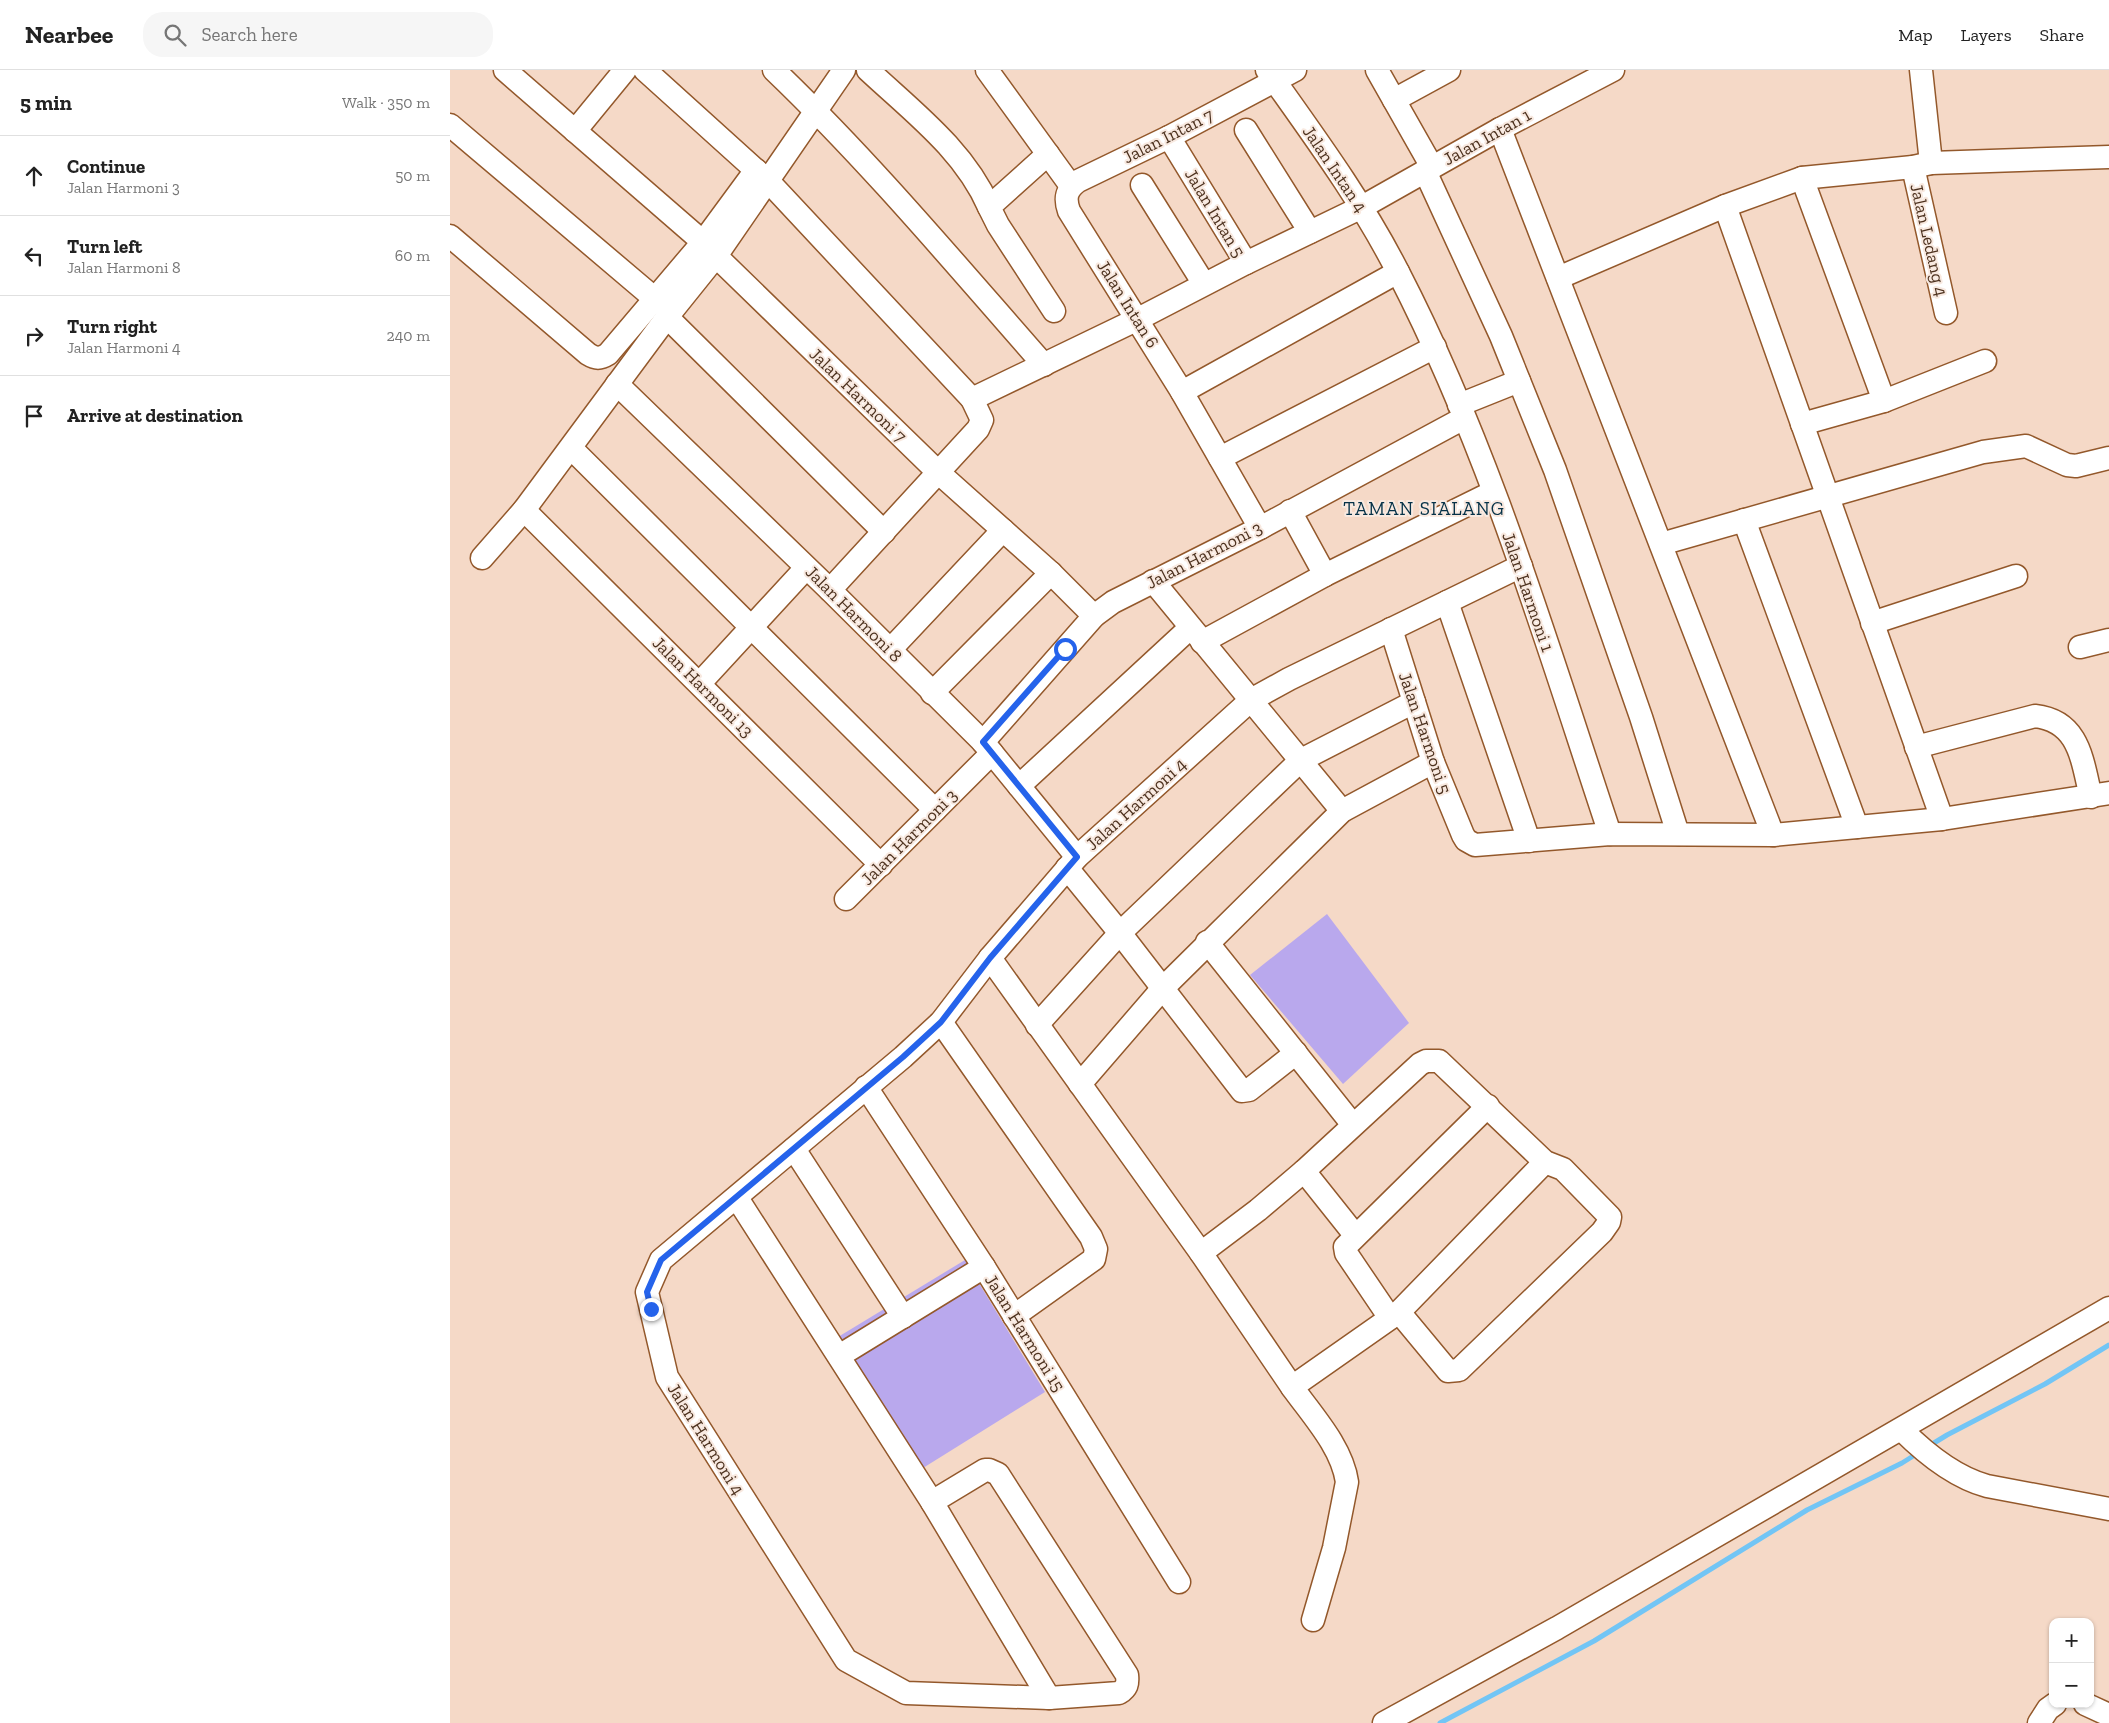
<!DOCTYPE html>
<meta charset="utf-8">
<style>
:root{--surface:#fff;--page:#f6f6f6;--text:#222;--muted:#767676;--line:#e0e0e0}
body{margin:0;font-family:"Zilla Slab",serif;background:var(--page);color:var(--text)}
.controls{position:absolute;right:15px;bottom:15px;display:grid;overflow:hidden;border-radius:10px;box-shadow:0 1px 4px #0004}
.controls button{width:45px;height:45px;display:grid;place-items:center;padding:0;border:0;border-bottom:1px solid var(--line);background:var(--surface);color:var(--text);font:25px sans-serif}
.stop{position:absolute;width:15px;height:15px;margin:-11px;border:4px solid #2563eb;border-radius:50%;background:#fff}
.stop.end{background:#2563eb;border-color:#fff;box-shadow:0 1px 5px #0008}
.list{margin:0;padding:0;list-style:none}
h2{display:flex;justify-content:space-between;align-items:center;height:65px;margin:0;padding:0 20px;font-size:21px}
h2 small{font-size:16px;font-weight:400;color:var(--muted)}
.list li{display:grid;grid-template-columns:32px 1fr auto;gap:15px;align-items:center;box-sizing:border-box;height:80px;padding:0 20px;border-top:1px solid var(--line)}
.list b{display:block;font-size:19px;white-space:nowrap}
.list p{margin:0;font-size:16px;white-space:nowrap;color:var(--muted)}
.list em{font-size:16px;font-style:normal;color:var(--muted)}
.icon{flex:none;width:28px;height:28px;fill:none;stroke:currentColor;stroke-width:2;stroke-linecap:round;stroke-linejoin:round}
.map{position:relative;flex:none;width:1659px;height:1653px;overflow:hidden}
header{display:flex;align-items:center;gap:30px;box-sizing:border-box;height:70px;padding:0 25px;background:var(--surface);border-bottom:1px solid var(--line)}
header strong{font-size:24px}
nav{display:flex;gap:28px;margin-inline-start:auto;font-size:18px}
.search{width:350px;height:45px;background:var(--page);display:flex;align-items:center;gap:12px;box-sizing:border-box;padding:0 18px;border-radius:20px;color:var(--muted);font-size:19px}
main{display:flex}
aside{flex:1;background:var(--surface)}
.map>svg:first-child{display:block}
</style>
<header>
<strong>Nearbee</strong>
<div class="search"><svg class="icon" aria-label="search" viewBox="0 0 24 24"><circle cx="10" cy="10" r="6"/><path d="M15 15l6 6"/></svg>Search here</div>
<nav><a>Map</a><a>Layers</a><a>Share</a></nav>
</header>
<main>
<aside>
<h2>5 min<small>Walk · 350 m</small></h2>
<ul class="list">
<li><svg class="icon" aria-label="ahead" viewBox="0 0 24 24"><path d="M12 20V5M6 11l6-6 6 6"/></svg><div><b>Continue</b><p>Jalan Harmoni 3</p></div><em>50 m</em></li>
<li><svg class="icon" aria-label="left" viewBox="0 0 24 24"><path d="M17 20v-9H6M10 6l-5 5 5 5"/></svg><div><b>Turn left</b><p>Jalan Harmoni 8</p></div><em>60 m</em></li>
<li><svg class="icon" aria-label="right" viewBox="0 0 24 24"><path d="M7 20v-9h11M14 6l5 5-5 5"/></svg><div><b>Turn right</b><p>Jalan Harmoni 4</p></div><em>240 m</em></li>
<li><svg class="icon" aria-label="arrive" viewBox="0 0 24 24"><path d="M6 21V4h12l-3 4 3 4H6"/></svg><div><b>Arrive at destination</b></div></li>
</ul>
</aside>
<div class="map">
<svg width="1659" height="1653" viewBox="0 0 1659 1653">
<rect width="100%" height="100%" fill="#f5d9c7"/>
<g fill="#b9a8ed">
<path d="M 877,844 L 959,953 L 893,1014 L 800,905 Z"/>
<path d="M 515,1190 L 595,1322 L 473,1398 L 388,1267 Z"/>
</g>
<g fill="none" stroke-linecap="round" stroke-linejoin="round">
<g stroke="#72c5f5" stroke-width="5">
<path d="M 1479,1376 L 1497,1365 L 1595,1314 L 1659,1275"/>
<path d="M 990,1653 L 1144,1571 L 1357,1440 L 1452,1393 L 1468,1383"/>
</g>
<g stroke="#93582b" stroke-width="25">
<g id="minor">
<path d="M 55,0 L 253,172"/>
<path d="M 195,0 L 319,112 L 522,329"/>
<path d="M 324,0 C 420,92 506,195 594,295"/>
<path d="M 418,0 C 463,42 514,80 539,137"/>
<path d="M 537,0 L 621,116"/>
<path d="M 817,0 C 863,65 912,131 948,202 C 1040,380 1097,575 1160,764"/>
<path d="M 927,0 L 982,97"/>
<path d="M 1471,0 L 1481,93"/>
<path d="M 944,30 L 999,0"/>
<path d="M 0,55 L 204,228"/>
<path d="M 1050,59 L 1323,765"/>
<path d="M 796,60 L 860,162"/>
<path d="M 125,61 L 175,0"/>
<path d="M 598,84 L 539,137 L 548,155 L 604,241"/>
<path d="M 1463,97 L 1496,243"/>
<path d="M 975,101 L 1051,266 L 1105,400 L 1191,647 L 1228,764"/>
<path d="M 1352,108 L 1434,331"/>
<path d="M 692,115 L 754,214"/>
<path d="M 1275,136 L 1492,749"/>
<path d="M 0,166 L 138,284 C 146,289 150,289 158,284 L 253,172 L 306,100"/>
<path d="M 266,186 L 489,403 L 601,503 L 644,546"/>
<path d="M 796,193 L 912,137 L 1050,59 L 1163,0"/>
<path d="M 1108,208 L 1275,136 L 1352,108 L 1463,97 L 1481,93 L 1659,87"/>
<path d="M 217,247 L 434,462"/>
<path d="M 167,314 L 380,520 L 533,672 L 627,787"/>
<path d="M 732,322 L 948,202"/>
<path d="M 1009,335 L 1069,311"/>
<path d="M 1352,354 L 1434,331 L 1535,291"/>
<path d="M 121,378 L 485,740"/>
<path d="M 770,388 L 985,277"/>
<path d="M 74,440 L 431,795"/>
<path d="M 840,441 L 875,505"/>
<path d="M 1294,450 L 1407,757"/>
<path d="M 810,458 L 732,322 L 619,141 C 614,127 617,119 628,111 L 719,67 L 845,0"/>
<path d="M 1211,474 L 1533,382 L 1576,376 L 1617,395 L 1626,396 L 1659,388"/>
<path d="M 32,488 L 74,440 L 217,247 L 266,186 L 394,0"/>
<path d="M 703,511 L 892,741"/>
<path d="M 380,520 L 528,359 L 532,350 L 522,329 L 688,249 L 796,193 L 719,67"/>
<path d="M 997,532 L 1079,771"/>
<path d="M 1422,553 L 1566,506"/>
<path d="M 941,559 L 983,692 L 1013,765 L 1016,770 L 1025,775 L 1160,764 L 1323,765 L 1492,749 L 1659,723"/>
<path d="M 752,572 L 875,505 L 1043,422"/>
<path d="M 1630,577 L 1659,570"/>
<path d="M 440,580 L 553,460"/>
<path d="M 250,613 L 356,498"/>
<path d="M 482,623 L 601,503"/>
<path d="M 533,672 L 644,546 L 663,532 L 810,458 L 1014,348"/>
<path d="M 1466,677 L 1585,646 C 1630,651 1632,691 1641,727"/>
<path d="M 569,716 L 740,558"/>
<path d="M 617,798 L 670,863 L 792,1021 L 799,1020 L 846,983"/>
<path d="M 396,829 L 542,683"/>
<path d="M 757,872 L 903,1055"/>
<path d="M 540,888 L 751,1183 L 842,1317 L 949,1242 L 1095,1092"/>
<path d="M 491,952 L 641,1167 L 646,1179 L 644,1189 L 564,1246"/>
<path d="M 587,955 L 670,863 L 851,690 L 964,632"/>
<path d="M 630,1014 L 713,918 L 892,741 L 983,692"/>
<path d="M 416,1017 L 534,1197 L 729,1512"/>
<path d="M 344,1079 L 453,1247"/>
<path d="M 854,1101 L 905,1165"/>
<path d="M 287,1128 L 482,1432 L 599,1628"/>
<path d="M 751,1183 L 808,1140 L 854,1101 L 970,994 L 976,991 L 989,991 L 1095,1092 L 1113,1099 L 1160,1147 L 1159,1152 L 1152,1162 L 1009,1300 L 998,1301 L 949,1242"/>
<path d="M 940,1248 L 896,1183 L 895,1177 L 1038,1036"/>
<path d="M 389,1286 L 534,1197"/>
<path d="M 842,1317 C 862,1345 892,1377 897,1412 L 884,1478 L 863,1550"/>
<path d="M 1452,1360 C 1476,1384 1504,1407 1537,1416 L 1659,1439"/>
<path d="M 482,1432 L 535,1400 L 539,1400 L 548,1404 L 677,1605 C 678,1614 677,1618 669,1623 L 599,1628 L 456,1623 L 396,1590 L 217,1307 L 197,1222 L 211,1190 L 453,987 L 491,952 L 540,888 L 627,787 L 801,630 L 839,609 L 1071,496"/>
<path d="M 1635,1634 L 1659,1645"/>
<path d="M 934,1653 L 1107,1558 L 1659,1238"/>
<path d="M 1589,1653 L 1598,1639 L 1605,1634"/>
</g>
</g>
<use href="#minor" stroke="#fff" stroke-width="22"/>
</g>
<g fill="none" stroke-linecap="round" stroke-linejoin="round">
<path stroke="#2563eb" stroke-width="6" d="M 201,1239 L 197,1222 L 211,1190 L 453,987 L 491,952 L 540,888 L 627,787 L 533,672 L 615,579"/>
</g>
<g text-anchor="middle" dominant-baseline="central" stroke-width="4" stroke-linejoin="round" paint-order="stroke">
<g font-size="18" fill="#4d321f" stroke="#f8e9e0">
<text transform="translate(718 66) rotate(-27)">Jalan Intan 7</text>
<text transform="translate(1037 67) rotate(-29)">Jalan Intan 1</text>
<text transform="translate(885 99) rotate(56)">Jalan Intan 4</text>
<text transform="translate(765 143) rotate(59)">Jalan Intan 5</text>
<text transform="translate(1479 170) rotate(77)">Jalan Ledang 4</text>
<text transform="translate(678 234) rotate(58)">Jalan Intan 6</text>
<text transform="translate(408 325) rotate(44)">Jalan Harmoni 7</text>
<text transform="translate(754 485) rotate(-27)">Jalan Harmoni 3</text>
<text transform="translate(1078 522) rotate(71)">Jalan Harmoni 1</text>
<text transform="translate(404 544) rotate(45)">Jalan Harmoni 8</text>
<text transform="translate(253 617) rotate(45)">Jalan Harmoni 13</text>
<text transform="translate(975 663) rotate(71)">Jalan Harmoni 5</text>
<text transform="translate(686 734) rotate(-42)">Jalan Harmoni 4</text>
<text transform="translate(459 767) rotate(-45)">Jalan Harmoni 3</text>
<text transform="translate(575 1263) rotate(58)">Jalan Harmoni 15</text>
<text transform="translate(256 1369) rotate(58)">Jalan Harmoni 4</text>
</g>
<g font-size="19" letter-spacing="1" fill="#063248" stroke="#f8e9e0">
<text x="974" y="438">TAMAN SIALANG</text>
</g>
</g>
</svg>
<div class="controls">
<button>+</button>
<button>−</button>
</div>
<div class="stop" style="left:615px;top:579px"></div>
<div class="stop end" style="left:201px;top:1239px"></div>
</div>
</main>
